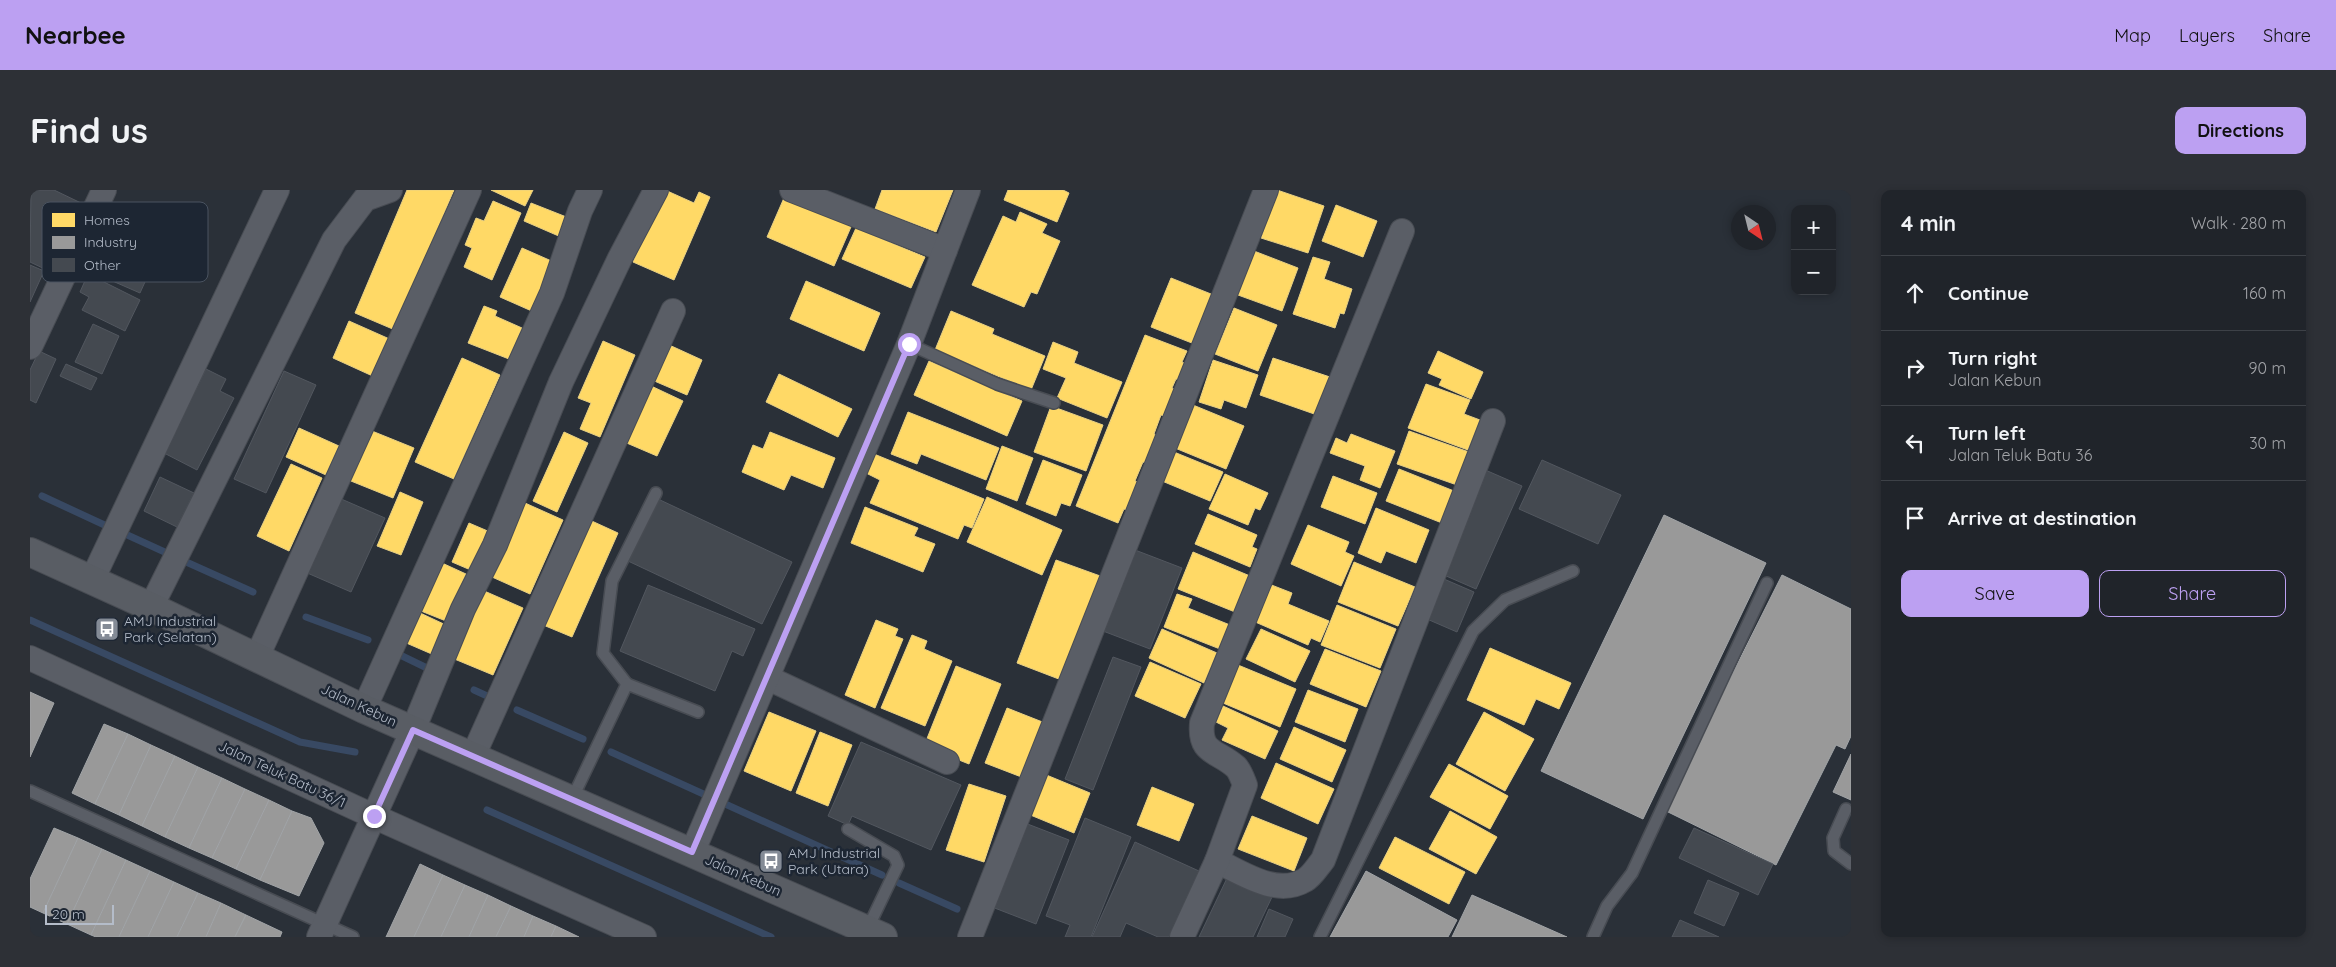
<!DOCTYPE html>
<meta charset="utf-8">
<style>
:root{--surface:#20242a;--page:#2d3036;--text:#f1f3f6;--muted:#a2a4a8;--line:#3d4147;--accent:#bca0f2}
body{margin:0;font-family:Quicksand,sans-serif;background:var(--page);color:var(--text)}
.controls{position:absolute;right:15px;top:15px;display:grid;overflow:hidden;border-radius:10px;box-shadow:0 2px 8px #0003}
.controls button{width:45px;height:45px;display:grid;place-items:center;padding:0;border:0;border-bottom:1px solid var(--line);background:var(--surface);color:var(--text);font:25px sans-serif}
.compass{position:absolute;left:1701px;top:15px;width:45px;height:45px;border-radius:50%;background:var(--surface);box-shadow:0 2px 8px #0003;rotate:145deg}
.scale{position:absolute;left:15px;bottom:12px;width:69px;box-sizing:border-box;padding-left:5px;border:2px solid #b4bcc9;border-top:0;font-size:14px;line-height:18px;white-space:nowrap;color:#b4bcc9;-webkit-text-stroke:4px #1d2633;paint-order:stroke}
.stop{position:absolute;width:15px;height:15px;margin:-11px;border:4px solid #bca0f2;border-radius:50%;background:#fff}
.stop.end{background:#bca0f2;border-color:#fff;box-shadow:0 1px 5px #0008}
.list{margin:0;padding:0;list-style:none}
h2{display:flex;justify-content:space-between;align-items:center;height:65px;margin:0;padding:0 20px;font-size:21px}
h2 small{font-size:16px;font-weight:400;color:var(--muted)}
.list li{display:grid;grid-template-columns:32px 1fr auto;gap:15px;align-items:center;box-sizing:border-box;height:75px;padding:0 20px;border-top:1px solid var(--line)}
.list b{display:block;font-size:19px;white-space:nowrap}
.list p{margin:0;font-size:16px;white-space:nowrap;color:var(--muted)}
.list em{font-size:16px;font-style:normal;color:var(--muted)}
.actions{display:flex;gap:10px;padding:15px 20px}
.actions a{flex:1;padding:11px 0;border:1px solid var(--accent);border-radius:10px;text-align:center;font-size:18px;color:var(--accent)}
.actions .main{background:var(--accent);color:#111}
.icon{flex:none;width:28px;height:28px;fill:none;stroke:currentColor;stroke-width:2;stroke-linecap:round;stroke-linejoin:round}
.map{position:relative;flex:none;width:1821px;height:747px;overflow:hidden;border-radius:10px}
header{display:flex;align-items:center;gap:30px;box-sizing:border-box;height:70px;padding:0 25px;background:var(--accent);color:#111}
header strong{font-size:24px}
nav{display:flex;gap:28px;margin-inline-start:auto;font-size:18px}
.intro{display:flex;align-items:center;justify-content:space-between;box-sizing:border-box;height:120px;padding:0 30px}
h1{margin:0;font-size:35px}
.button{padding:12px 22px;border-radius:10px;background:var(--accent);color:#111;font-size:18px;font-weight:700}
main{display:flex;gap:30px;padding:0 30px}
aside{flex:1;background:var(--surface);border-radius:10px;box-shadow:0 2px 8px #0003}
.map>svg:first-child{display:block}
</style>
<header>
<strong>Nearbee</strong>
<nav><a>Map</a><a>Layers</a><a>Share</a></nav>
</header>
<div class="intro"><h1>Find us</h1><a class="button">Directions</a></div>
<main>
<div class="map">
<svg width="1821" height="747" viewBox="0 0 1821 747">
<rect width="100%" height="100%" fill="#2a3038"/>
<g fill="#ffd966" stroke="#e8d084">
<path d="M 377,0 L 424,0 L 365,140 L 325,123 Z"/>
<path d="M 461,0 L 503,0 L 495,16 Z"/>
<path d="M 635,0 L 664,13 L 669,2 L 680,7 L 644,90 L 603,72 Z"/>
<path d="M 852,0 L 923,0 L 906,42 L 845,19 Z"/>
<path d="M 978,0 L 1033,0 L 1039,3 L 1027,32 L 974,10 Z"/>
<path d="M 1247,0 L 1294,16 L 1278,63 L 1231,48 Z"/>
<path d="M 757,1 L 824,30 L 804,76 L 737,47 Z"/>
<path d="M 463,11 L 491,23 L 462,90 L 434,77 L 442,58 L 435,55 L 446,28 L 454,31 Z"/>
<path d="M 501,13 L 539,28 L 531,47 L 494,31 Z"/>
<path d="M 1306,15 L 1347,31 L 1333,67 L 1292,51 Z"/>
<path d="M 990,22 L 1017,34 L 1012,43 L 1030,51 L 1007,104 L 1001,102 L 994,117 L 942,95 L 973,26 L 986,32 Z"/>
<path d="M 826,38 L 895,67 L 881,98 L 812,69 Z"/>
<path d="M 492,58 L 526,73 L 504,122 L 470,107 Z"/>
<path d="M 1224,61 L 1268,78 L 1252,121 L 1208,105 Z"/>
<path d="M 1283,67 L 1300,72 L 1294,89 L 1322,99 L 1314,124 L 1310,123 L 1305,138 L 1263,124 Z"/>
<path d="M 1141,88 L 1186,106 L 1167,155 L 1121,137 Z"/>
<path d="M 776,91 L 850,123 L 834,161 L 760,129 Z"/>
<path d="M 454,116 L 467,121 L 465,126 L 492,138 L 479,169 L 438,153 Z"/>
<path d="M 1204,118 L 1247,135 L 1228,181 L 1185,164 Z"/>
<path d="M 921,121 L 964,139 L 962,144 L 1015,166 L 1001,200 L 905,160 Z"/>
<path d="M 319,131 L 364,151 L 347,188 L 303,168 Z"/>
<path d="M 1115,145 L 1157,161 L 1152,172 L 1161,176 L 1155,192 L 1146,189 L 1142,198 L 1150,202 L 1140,228 L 1131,225 L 1124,244 L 1132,247 L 1120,275 L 1113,272 L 1105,291 L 1113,294 L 1101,322 L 1094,319 L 1088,333 L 1046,316 Z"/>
<path d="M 573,151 L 605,165 L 570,247 L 550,239 L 561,213 L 548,208 Z"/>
<path d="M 1023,152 L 1048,162 L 1044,173 L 1092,192 L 1077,228 L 1027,208 L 1036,188 L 1013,179 Z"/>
<path d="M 637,154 L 672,170 L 657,205 L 622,190 Z"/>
<path d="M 1408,161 L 1453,182 L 1441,209 L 1409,195 L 1412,189 L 1398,183 Z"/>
<path d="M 432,168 L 470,185 L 424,289 L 385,272 Z"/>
<path d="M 1243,168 L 1303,188 L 1290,226 L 1230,205 Z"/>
<path d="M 1183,170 L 1228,185 L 1216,218 L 1194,210 L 1191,219 L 1169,212 Z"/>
<path d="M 899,171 L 992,211 L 977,246 L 884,205 Z"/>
<path d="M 749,184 L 822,219 L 808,247 L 736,212 Z"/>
<path d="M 1396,194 L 1440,210 L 1434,224 L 1450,230 L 1438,260 L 1378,238 Z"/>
<path d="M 619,195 L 653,211 L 627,266 L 592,251 Z"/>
<path d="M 1163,215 L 1214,236 L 1196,279 L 1145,258 Z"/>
<path d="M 1021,216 L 1073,235 L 1056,281 L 1004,262 Z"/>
<path d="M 878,222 L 969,258 L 956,290 L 891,264 L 887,274 L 861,264 Z"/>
<path d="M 269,238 L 309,256 L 296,285 L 256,267 Z"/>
<path d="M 337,239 L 384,258 L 363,308 L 316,289 Z"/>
<path d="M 1379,241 L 1439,262 L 1427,295 L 1367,274 Z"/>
<path d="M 534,242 L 558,253 L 527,322 L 503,311 Z"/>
<path d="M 740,242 L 805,268 L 793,298 L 761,285 L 754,300 L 712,282 L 723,255 L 733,259 Z"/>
<path d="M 1321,244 L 1365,261 L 1350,298 L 1330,290 L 1335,276 L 1300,263 L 1306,248 L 1317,253 Z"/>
<path d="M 972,256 L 1003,268 L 987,311 L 956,299 Z"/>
<path d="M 1144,262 L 1193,282 L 1180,311 L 1132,291 Z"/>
<path d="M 844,264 L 954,309 L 942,338 L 934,335 L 928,349 L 840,313 L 850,290 L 836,283 Z"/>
<path d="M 1013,270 L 1052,285 L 1040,316 L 1031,313 L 1026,326 L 996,314 Z"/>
<path d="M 261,274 L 292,288 L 259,361 L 227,346 Z"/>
<path d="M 1369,279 L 1424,301 L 1412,333 L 1356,311 Z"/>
<path d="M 1195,284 L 1238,303 L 1230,320 L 1225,318 L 1218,335 L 1179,319 Z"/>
<path d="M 1303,286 L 1347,303 L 1335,334 L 1291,317 Z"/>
<path d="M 370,302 L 393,312 L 371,365 L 347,356 Z"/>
<path d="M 957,307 L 1032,340 L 1012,385 L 937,352 Z"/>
<path d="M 495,313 L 533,330 L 500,404 L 462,387 Z"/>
<path d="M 835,317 L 888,338 L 884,346 L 905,354 L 893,382 L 821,353 Z"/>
<path d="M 1346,318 L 1399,340 L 1386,373 L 1356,361 L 1351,373 L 1328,363 Z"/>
<path d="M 1178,324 L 1227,345 L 1222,357 L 1227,359 L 1220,377 L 1165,354 Z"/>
<path d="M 553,327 L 588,343 L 542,447 L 506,432 Z"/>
<path d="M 439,333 L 460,342 L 443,381 L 422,372 Z"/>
<path d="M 1278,335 L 1319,352 L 1315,362 L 1324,366 L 1311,396 L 1261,374 Z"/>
<path d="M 1163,362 L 1220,386 L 1205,422 L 1148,399 Z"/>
<path d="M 1026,370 L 1073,387 L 1034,491 L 987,473 Z"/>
<path d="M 1324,372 L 1385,397 L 1368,436 L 1308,412 Z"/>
<path d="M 412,373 L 436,384 L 416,431 L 391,421 Z"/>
<path d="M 1239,394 L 1262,403 L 1258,414 L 1299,431 L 1290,452 L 1281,448 L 1278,455 L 1223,431 Z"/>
<path d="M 452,400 L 493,418 L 463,485 L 422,468 Z"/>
<path d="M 1147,404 L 1162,409 L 1158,418 L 1200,435 L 1190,459 L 1134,437 Z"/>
<path d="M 1307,415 L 1366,439 L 1350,478 L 1291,455 Z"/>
<path d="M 388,422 L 418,436 L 404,465 L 374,452 Z"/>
<path d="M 846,430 L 868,439 L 865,446 L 873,449 L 845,518 L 815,505 Z"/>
<path d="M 1132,439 L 1187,463 L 1174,493 L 1119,468 Z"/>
<path d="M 1231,439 L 1280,461 L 1265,492 L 1216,469 Z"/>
<path d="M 882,445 L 897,451 L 894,459 L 922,471 L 895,536 L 851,518 Z"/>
<path d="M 1460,458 L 1541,493 L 1529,519 L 1506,509 L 1494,535 L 1437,510 Z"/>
<path d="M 1295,459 L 1351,481 L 1336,517 L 1280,494 Z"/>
<path d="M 1120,472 L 1171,494 L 1155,528 L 1105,506 Z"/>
<path d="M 1208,475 L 1266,499 L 1250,537 L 1193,513 Z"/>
<path d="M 926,476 L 971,494 L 939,574 L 894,556 Z"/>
<path d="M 1278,500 L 1328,519 L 1315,552 L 1265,532 Z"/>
<path d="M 1193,516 L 1248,541 L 1235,569 L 1192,550 L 1198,538 L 1186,532 Z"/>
<path d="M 977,518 L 1015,533 L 994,588 L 955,573 Z"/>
<path d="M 739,522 L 786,541 L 761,601 L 714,581 Z"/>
<path d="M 1454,522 L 1504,549 L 1475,601 L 1426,574 Z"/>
<path d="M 1264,537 L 1316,560 L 1302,592 L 1250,569 Z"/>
<path d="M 790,542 L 822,555 L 798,616 L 766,603 Z"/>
<path d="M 1246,573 L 1304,599 L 1288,634 L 1231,608 Z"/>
<path d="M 1419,574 L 1478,606 L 1460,639 L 1400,607 Z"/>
<path d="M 1014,584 L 1060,603 L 1044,643 L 998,624 Z"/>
<path d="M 939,594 L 976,606 L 954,672 L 916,660 Z"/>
<path d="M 1122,597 L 1164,614 L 1149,651 L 1107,635 Z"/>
<path d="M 1420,621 L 1467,647 L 1446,684 L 1399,659 Z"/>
<path d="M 1222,626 L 1277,648 L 1264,681 L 1208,659 Z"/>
<path d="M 1365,647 L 1435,682 L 1419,714 L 1349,678 Z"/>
</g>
<g fill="#999" stroke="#a1a4a7">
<path d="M 1634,325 L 1736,373 L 1613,629 L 1511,581 Z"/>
<path d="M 1752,385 L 1821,419 L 1821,546 L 1815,559 L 1806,555 L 1746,675 L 1634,620 Z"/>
<path d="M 0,502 L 24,513 L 0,567 Z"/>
<path d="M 74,534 L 98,544 L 65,614 L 42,603 Z"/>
<path d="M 98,544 L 121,555 L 89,625 L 65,614 Z"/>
<path d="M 121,555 L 145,566 L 112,636 L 89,625 Z"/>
<path d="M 1821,564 L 1821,610 L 1803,602 Z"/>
<path d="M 145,566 L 168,577 L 135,647 L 112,636 Z"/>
<path d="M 168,577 L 192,588 L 159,658 L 135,647 Z"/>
<path d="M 192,588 L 215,599 L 182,668 L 159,658 Z"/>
<path d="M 215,599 L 239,610 L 206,679 L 182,668 Z"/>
<path d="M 239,610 L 262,621 L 230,690 L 206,679 Z"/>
<path d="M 262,621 L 281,628 L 294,653 L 269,706 L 230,690 Z"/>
<path d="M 24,638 L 48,648 L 13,723 L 0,717 L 0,689 Z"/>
<path d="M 48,648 L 72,659 L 37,734 L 13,723 Z"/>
<path d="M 72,659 L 96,670 L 61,745 L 37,734 Z"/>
<path d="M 96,670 L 120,681 L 89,747 L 66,747 L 61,745 Z"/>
<path d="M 390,674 L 413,685 L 384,747 L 356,747 Z"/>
<path d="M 120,681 L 144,692 L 118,747 L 89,747 Z"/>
<path d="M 1336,681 L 1427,730 L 1418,747 L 1300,747 Z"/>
<path d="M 413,685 L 435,695 L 411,747 L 384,747 Z"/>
<path d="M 144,692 L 168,703 L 147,747 L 118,747 Z"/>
<path d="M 435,695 L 458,705 L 439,747 L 411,747 Z"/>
<path d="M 168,703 L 191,713 L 176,747 L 147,747 Z"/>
<path d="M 458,705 L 481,716 L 466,747 L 439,747 Z"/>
<path d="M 1442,705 L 1537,747 L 1422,747 Z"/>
<path d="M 191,713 L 216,725 L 205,747 L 176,747 Z"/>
<path d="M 481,716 L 503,726 L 494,747 L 466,747 Z"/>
<path d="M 216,725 L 252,742 L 250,747 L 205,747 Z"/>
<path d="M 503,726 L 526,736 L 521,747 L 494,747 Z"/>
<path d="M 526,736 L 549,747 L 521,747 Z"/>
</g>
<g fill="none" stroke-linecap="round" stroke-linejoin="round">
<g stroke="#384963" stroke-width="7">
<path d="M 12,306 L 81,338"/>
<path d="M 93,343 L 139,364"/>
<path d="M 154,371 L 223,402"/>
<path d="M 276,427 L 338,450"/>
<path d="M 0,430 L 270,552 L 325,562"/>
<path d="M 368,464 L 399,479"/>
<path d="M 444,500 L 455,505"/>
<path d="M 487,520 L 553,549"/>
<path d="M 581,562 L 680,607"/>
<path d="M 693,613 L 852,685"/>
<path d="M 457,620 L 741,747"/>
<path d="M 869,693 L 927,719"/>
</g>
</g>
<g fill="#444950" stroke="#52575f">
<path d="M 1,0 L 24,0 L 51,13 L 19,81 L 0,72 Z"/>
<path d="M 89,22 L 137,43 L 110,103 L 62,82 Z"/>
<path d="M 0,75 L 14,81 L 0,112 Z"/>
<path d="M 58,84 L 110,110 L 95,141 L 52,120 L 59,107 L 50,102 Z"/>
<path d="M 63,134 L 89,146 L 72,184 L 45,172 Z"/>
<path d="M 9,161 L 26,169 L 6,213 L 0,210 L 0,180 Z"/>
<path d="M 36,174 L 67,188 L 61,200 L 30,186 Z"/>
<path d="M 176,179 L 196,189 L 190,201 L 204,208 L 167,280 L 134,263 Z"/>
<path d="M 254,181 L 286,195 L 236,303 L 204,289 Z"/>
<path d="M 1512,270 L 1591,305 L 1568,354 L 1489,319 Z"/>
<path d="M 1453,279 L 1492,296 L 1446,399 L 1407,382 Z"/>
<path d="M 130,287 L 164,303 L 147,337 L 114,321 Z"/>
<path d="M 309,308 L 355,328 L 321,402 L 275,382 Z"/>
<path d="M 628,309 L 762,372 L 732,434 L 598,371 Z"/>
<path d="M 1105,360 L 1152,378 L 1120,459 L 1073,441 Z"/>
<path d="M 1407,386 L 1444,402 L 1427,442 L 1390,426 Z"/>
<path d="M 618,395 L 725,439 L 713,466 L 702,461 L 685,501 L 590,461 Z"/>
<path d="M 1083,467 L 1111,477 L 1063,600 L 1035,589 Z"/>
<path d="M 831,552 L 931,595 L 901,660 L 822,626 L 818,635 L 798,626 Z"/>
<path d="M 1055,628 L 1101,647 L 1061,747 L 1035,747 L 1040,735 L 1016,726 Z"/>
<path d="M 995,633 L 1039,650 L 1006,734 L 962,717 Z"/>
<path d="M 1664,638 L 1743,674 L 1728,705 L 1649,668 Z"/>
<path d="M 1105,652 L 1169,681 L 1139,747 L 1128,747 L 1096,733 L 1090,747 L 1062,747 Z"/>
<path d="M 1198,686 L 1242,707 L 1223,747 L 1169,747 Z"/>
<path d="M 1678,690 L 1709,703 L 1694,736 L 1664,723 Z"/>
<path d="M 1239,719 L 1263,729 L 1255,747 L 1227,747 Z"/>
<path d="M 1650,730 L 1689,747 L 1642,747 Z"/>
</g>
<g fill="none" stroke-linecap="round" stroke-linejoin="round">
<g stroke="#484c53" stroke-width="14">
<g id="service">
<path d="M 879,154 L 967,194 L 1024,213"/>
<path d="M 597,494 L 573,463 L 582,391 L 626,303"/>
<path d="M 0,601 L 323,747"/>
<path d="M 542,609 L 597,494 L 668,522"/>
<path d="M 1816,619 L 1803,648 L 1804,661 L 1821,674"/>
<path d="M 818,639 L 864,666 L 868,675 L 837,740"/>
<path d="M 1290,747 L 1443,441 L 1475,410 L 1543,381"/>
<path d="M 1563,747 L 1577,716 L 1602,683 L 1737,393"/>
</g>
</g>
<g stroke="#484c53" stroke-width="26">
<g id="minor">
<path d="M 762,0 L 915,60"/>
<path d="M 0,157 L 74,0"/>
<path d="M 62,390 L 247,0"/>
<path d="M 121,417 L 304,50 L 335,9 L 360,0"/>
<path d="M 227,467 L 439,0"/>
<path d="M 0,468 L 343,626 L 614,747"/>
<path d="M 738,488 L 917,572"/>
<path d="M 334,519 L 522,103 L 550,21 L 560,0"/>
<path d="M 443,566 L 643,121"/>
<path d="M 662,663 L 879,154 L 938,0"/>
<path d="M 1187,671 C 1212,683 1247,707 1275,690 C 1282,686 1288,676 1293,670 L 1463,231"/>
<path d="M 289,747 L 383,540 L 433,419 L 465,355 L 531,192 L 590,68 L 626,0"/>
<path d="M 940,747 L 1236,0"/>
<path d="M 1152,747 L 1187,671 L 1215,595 C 1213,590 1210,581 1206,577 C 1187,560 1169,564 1172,533 L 1372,41"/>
</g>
</g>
<g stroke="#484c53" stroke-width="30">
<path id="secondary" d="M 0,362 L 121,417 L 334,519 L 853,747"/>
</g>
<use href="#service" stroke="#5a5e66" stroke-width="11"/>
<use href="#minor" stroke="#5a5e66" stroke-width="24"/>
<use href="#secondary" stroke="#595d64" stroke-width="28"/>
</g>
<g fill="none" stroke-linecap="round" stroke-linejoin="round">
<path stroke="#bca0f2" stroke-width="6" d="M 344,626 L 383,540 L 662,662 L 879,154"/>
</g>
<defs>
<g id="bus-square" transform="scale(1.25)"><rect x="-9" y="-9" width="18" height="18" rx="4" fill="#848b96" stroke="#1d2633"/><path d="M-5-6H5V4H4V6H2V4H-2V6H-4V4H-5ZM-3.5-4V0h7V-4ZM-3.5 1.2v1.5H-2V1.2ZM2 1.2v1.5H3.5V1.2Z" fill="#fff"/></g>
</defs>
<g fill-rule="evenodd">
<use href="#bus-square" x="77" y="439"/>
<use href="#bus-square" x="741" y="671"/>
</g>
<g text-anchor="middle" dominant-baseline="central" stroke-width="5" stroke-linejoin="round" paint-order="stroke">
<g font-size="14" fill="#b4bcc9" stroke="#1d2633" text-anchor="start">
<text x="94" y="431">AMJ Industrial<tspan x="94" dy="16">Park (Selatan)</tspan></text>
<text x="758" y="663">AMJ Industrial<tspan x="758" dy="16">Park (Utara)</tspan></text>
</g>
<g font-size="14" fill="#b4bcc9" stroke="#1d2633">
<text transform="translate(329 515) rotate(25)">Jalan Kebun</text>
<text transform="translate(252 584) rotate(25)">Jalan Teluk Batu 36/1</text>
<text transform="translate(713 685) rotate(24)">Jalan Kebun</text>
</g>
</g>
<rect x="12" y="12" width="166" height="80" rx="8" fill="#1d2633" stroke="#4a5360" stroke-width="1"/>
<rect x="22" y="23" width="23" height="14" fill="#ffd966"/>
<rect x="22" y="46" width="23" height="13" fill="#999"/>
<rect x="22" y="68" width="23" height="14" fill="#444950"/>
<g font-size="14" fill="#b4bcc9">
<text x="54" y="35">Homes</text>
<text x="54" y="57">Industry</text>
<text x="54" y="80">Other</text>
</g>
</svg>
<div class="controls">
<button>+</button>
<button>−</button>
</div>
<svg class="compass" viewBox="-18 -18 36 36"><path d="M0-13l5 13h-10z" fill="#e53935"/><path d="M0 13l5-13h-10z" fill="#a2a4a8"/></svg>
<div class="scale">20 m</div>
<div class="stop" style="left:879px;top:154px"></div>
<div class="stop end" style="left:344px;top:626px"></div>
</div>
<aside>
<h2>4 min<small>Walk · 280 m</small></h2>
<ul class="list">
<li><svg class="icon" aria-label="ahead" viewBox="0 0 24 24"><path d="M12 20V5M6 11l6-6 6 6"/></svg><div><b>Continue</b></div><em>160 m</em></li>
<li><svg class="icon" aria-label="right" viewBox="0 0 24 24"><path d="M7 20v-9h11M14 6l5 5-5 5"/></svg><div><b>Turn right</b><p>Jalan Kebun</p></div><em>90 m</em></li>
<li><svg class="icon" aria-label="left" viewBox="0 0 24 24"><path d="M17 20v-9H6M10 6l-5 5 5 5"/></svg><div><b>Turn left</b><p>Jalan Teluk Batu 36</p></div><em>30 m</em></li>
<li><svg class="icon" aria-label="arrive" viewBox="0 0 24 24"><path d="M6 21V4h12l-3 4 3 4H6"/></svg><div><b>Arrive at destination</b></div></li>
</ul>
<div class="actions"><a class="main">Save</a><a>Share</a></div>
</aside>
</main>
